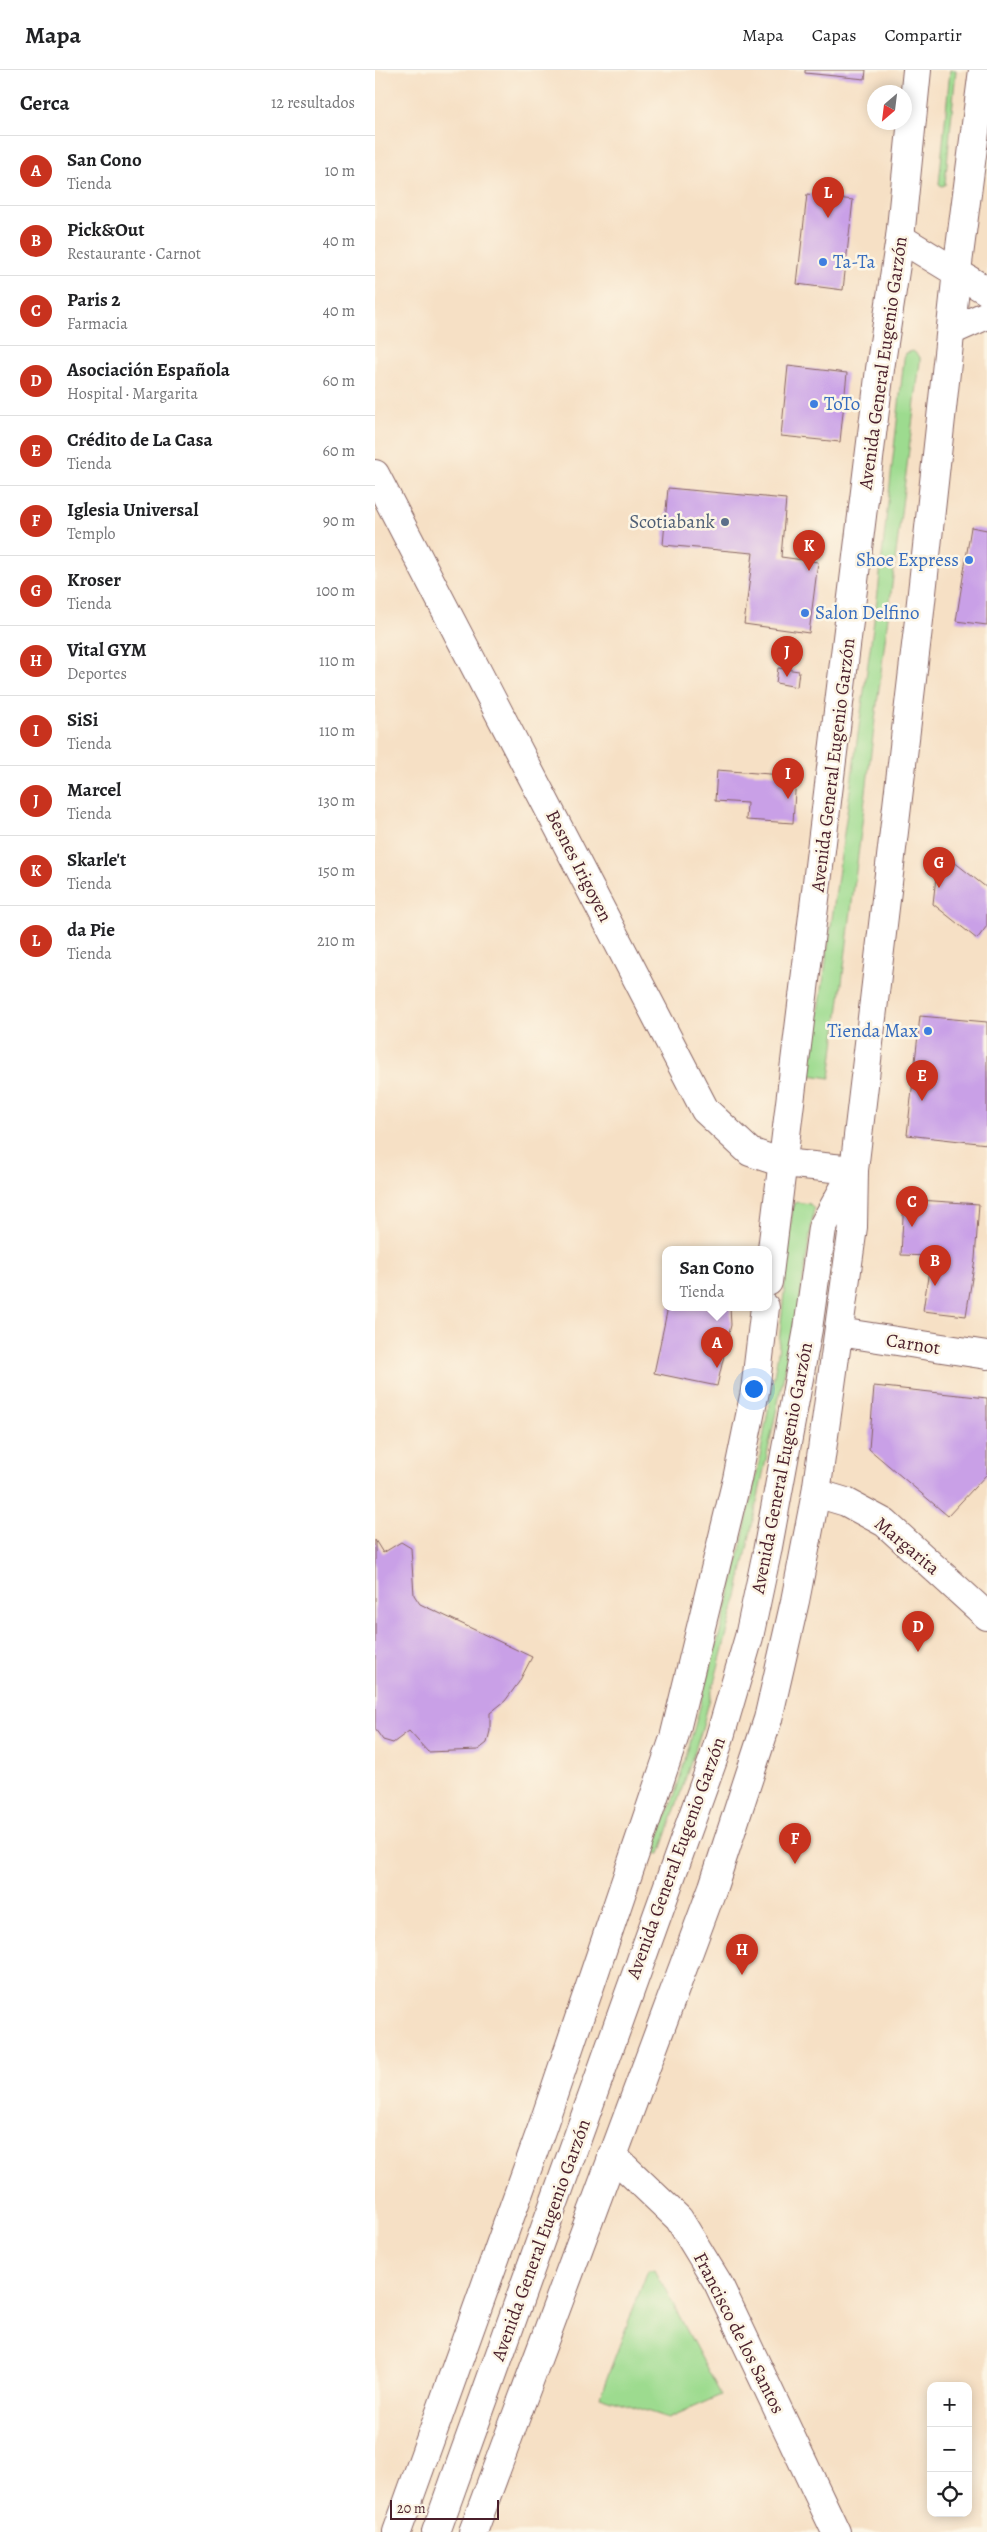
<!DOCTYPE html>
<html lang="es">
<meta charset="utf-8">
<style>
:root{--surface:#fff;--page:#f2f2f2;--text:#202124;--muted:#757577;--line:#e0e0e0;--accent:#c8321e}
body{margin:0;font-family:Alegreya,serif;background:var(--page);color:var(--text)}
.controls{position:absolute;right:15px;bottom:15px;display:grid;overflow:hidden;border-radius:10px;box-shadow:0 2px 12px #0003}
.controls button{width:45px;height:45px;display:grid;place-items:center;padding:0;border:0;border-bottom:1px solid var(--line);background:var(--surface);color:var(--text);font:25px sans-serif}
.compass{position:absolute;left:492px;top:15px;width:45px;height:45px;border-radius:50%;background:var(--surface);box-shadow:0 2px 12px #0003;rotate:208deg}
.scale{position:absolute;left:15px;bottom:12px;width:109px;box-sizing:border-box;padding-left:5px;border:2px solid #4a1f2b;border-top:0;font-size:14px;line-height:18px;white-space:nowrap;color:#4a1f2b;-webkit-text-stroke:4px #fcf5e5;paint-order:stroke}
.you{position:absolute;left:378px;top:1318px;width:18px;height:18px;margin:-12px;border:4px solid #fff;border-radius:50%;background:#1a73e8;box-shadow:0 0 0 8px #1a73e833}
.badge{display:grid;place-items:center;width:32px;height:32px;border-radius:50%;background:var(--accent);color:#fff;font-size:16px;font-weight:700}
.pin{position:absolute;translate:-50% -41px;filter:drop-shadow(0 1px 2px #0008)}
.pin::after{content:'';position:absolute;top:26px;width:18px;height:15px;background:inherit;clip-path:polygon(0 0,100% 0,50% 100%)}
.popup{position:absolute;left:287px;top:1176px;width:110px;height:65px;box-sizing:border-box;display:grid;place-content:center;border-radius:10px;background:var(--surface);filter:drop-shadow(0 1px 4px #0005);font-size:16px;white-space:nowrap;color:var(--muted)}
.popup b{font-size:19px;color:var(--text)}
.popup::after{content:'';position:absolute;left:50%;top:100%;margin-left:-10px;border:10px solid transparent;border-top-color:var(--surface)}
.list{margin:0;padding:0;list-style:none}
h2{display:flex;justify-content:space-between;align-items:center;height:65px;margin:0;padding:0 20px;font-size:21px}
h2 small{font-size:16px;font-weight:400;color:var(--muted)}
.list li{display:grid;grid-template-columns:32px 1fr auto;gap:15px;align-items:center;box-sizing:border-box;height:70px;padding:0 20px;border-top:1px solid var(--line)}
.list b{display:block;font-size:19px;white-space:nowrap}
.list p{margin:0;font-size:16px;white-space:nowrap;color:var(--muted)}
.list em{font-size:16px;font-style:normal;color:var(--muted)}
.icon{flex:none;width:28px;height:28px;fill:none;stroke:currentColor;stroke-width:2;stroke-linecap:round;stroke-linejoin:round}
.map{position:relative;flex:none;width:612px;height:2462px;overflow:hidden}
header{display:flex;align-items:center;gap:30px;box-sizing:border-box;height:70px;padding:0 25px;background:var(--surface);border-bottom:1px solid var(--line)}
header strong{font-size:24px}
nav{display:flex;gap:28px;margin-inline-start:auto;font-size:18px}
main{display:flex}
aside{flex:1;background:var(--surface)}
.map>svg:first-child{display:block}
</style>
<header>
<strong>Mapa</strong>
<nav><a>Mapa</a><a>Capas</a><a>Compartir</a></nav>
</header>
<main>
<aside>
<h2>Cerca<small>12 resultados</small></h2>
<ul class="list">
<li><span class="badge">A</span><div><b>San Cono</b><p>Tienda</p></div><em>10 m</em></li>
<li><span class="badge">B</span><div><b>Pick&amp;Out</b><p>Restaurante · Carnot</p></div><em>40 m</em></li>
<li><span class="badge">C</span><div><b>Paris 2</b><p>Farmacia</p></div><em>40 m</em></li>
<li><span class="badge">D</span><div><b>Asociación Española</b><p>Hospital · Margarita</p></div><em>60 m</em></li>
<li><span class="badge">E</span><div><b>Crédito de La Casa</b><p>Tienda</p></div><em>60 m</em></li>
<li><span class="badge">F</span><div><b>Iglesia Universal</b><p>Templo</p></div><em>90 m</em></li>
<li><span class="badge">G</span><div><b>Kroser</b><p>Tienda</p></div><em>100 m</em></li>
<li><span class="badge">H</span><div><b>Vital GYM</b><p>Deportes</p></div><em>110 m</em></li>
<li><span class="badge">I</span><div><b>SiSi</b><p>Tienda</p></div><em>110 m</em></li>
<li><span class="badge">J</span><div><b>Marcel</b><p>Tienda</p></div><em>130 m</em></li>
<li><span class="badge">K</span><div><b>Skarle't</b><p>Tienda</p></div><em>150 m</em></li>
<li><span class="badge">L</span><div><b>da Pie</b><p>Tienda</p></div><em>210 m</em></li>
</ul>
</aside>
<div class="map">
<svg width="612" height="2462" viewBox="0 0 612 2462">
<rect width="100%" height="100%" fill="#fcf5e5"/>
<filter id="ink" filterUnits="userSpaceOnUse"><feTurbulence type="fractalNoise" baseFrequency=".02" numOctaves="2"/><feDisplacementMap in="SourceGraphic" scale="10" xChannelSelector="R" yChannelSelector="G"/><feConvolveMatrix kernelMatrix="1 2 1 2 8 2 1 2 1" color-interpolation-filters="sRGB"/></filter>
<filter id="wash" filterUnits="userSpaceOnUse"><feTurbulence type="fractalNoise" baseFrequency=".0096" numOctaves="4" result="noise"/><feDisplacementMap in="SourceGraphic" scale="20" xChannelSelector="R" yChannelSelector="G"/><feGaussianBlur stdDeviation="1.12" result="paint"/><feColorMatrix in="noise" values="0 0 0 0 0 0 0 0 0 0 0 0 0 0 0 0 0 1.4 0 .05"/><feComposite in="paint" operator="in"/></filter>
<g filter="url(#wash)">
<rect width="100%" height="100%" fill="#f6e0c5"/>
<g fill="#9ddb8f" stroke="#747d5d">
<path d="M 575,0 L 581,0 L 570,115 L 567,116 L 564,114 Z"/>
<path d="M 538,281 L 545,287 L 545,292 L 455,1008 L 435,1005 L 503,522 L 529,289 L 531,283 Z"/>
<path d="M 422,1132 L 435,1134 L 439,1139 L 425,1229 L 363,1522 L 326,1662 L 285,1784 L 278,1783 L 301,1721 L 319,1659 L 356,1521 L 383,1398 L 403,1283 L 418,1134 Z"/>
<path d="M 273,2200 L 280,2200 L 346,2325 L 293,2348 L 225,2326 Z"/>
</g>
<g id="blocks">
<g fill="#c9a0e7">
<path d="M 430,0 L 491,0 L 490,9 L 430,3 Z"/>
<path d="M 432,124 L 478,130 L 468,220 L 422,214 Z"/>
<path d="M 413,296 L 472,303 L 465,372 L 406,366 Z"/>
<path d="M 293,418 L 411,429 L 406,487 L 443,492 L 434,563 L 369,554 L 378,483 L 288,475 Z"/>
<path d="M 596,457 L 612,460 L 612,555 L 581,551 Z"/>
<path d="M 403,598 L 424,601 L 422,617 L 401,613 Z"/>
<path d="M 342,700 L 421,706 L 418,753 L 371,750 L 372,733 L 340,731 Z"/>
<path d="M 564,780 L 612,818 L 612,856 L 602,869 L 558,834 Z"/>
<path d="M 545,946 L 612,952 L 612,1074 L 532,1065 Z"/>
<path d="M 529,1129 L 604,1134 L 600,1189 L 591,1246 L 548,1241 L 556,1186 L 526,1185 Z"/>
<path d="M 293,1237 L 355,1237 L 356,1255 L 342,1316 L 279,1303 Z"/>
<path d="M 499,1316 L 612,1328 L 612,1404 L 573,1446 L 494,1379 Z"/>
<path d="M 0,1470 L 8,1483 L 26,1472 L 36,1478 L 39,1525 L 45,1534 L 157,1587 L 144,1612 L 130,1631 L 115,1643 L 115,1661 L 112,1673 L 103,1680 L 53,1682 L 34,1661 L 18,1673 L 8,1670 L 0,1659 Z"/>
</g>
</g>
</g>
<g filter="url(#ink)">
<use href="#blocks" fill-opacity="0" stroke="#866361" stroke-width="1"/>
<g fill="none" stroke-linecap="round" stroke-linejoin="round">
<g stroke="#866361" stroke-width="30">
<g id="minor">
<path d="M 525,168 L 612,221"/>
<path d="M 576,261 L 612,245"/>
<path d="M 0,404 L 330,1040 L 375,1082 L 408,1093 L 479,1100 L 447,1158 L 433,1259 L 392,1482 L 374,1567 L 339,1687 L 61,2462"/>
<path d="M 464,1262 L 612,1285"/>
<path d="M 441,1423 L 471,1432 L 510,1453 L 612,1546"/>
<path d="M 237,2085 L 304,2149 L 343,2213 L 461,2462"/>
</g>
</g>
<g stroke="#866361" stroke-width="30">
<g id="major">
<path d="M 393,1212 L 505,299 L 525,168 L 542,0"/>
<path d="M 22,2462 L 168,2055 L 299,1668 L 362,1409 L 380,1321 L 390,1237"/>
<path d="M 98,2462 L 338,1817 L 393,1649 L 420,1531 L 441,1423 L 478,1157 L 479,1100 L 544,550 L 582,201 L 608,0"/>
</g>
</g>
<use href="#minor" stroke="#fff" stroke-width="28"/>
<use href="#major" stroke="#fff" stroke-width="28"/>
</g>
</g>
<g fill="#3f7fe0" stroke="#fcf5e5" stroke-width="2">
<circle cx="448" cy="192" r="5"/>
<circle cx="439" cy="334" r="5"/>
<circle cx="594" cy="490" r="5"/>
<circle cx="430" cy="543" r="5"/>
<circle cx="553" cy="961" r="5"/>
</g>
<circle fill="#5c6f8a" stroke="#fcf5e5" stroke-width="2" cx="350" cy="452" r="5"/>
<g text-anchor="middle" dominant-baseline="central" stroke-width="5" stroke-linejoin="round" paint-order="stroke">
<g font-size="19" fill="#366cbe" stroke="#fcf5e5" text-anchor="start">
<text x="458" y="192">Ta-Ta</text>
<text x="449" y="334">ToTo</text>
<text x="584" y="490" text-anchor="end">Shoe Express</text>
<text x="440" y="543">Salon Delfino</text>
<text x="543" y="961" text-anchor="end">Tienda Max</text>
</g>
<g font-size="19" fill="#4a1f2b" stroke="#fcf5e5">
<text transform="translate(508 293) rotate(-82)">Avenida General Eugenio Garzón</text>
<text transform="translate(458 695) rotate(-83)">Avenida General Eugenio Garzón</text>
<text transform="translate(204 796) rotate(63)">Besnes Irigoyen</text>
<text transform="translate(538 1274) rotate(9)">Carnot</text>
<text transform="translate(407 1398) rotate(-79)">Avenida General Eugenio Garzón</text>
<text transform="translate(532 1476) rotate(40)">Margarita</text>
<text transform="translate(301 1788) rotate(-70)">Avenida General Eugenio Garzón</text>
<text transform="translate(166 2170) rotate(-70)">Avenida General Eugenio Garzón</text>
<text transform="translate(364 2263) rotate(63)">Francisco de los Santos</text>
</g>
<g font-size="19" fill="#4e5e75" stroke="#fcf5e5" text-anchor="end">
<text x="340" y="452">Scotiabank</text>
</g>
</g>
</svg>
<div class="controls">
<button>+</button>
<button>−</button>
<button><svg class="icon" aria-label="locate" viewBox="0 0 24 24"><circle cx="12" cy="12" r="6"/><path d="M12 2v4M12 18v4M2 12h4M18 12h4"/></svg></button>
</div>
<svg class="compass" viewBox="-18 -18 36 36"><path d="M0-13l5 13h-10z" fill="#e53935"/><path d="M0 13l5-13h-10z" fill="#757577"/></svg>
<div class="scale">20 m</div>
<div class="you"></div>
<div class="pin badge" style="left:342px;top:1298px">A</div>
<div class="popup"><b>San Cono</b>Tienda</div>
<div class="pin badge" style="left:560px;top:1216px">B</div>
<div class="pin badge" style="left:537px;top:1157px">C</div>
<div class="pin badge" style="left:543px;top:1582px">D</div>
<div class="pin badge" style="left:547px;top:1031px">E</div>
<div class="pin badge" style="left:420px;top:1794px">F</div>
<div class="pin badge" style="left:564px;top:818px">G</div>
<div class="pin badge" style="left:367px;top:1905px">H</div>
<div class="pin badge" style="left:413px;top:729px">I</div>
<div class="pin badge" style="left:412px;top:607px">J</div>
<div class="pin badge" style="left:434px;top:501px">K</div>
<div class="pin badge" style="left:453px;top:148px">L</div>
</div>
</main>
